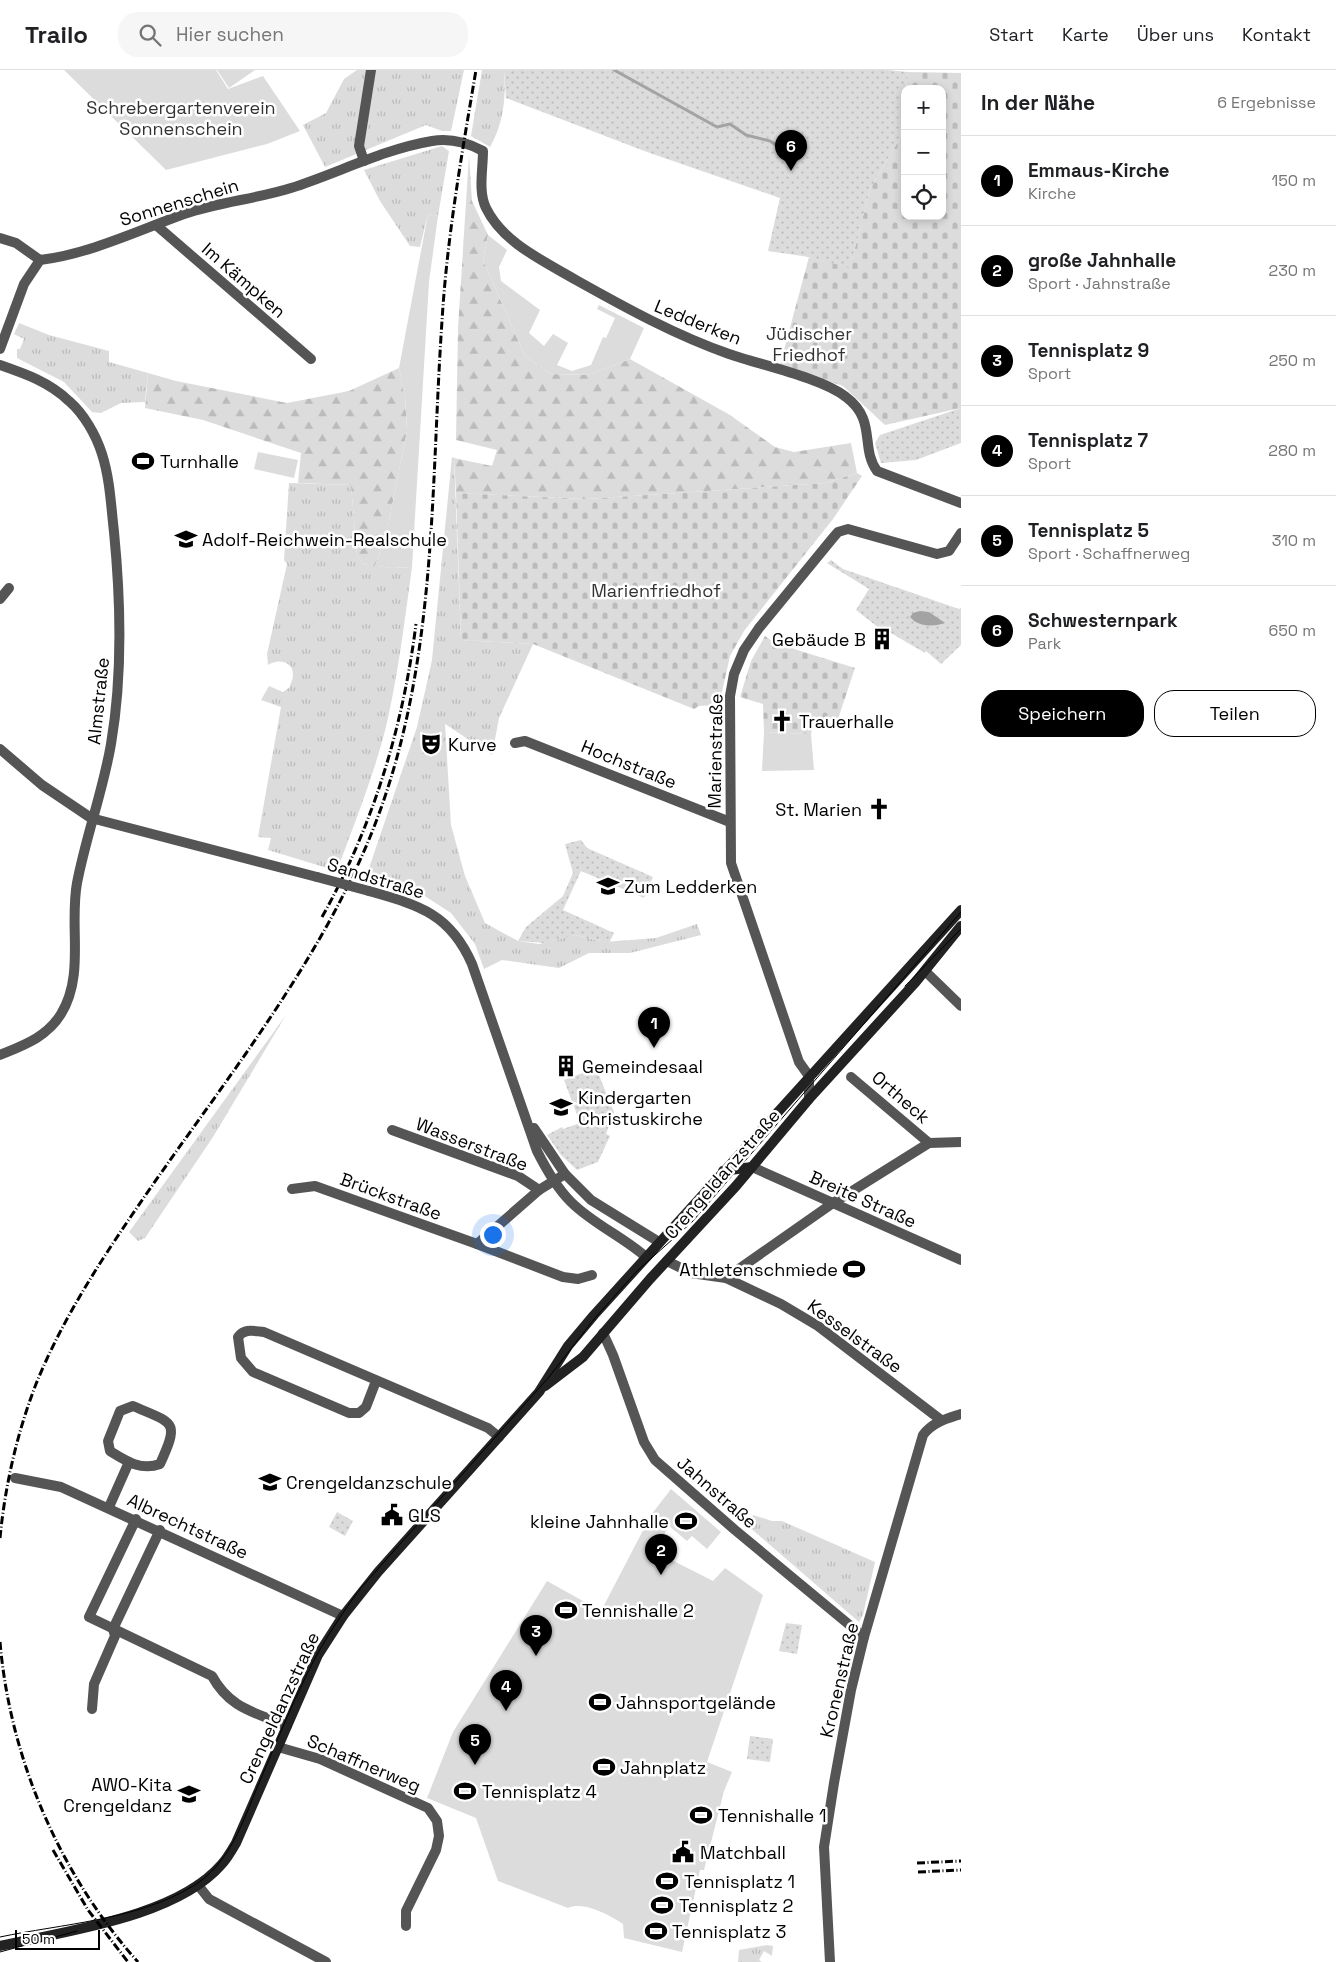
<!DOCTYPE html>
<html lang="de">
<meta charset="utf-8">
<style>
:root{--surface:#fff;--page:#f6f6f6;--text:#202124;--muted:#757577;--line:#e0e0e0;--accent:#000}
body{margin:0;font-family:"Space Grotesk",sans-serif;background:var(--page);color:var(--text)}
.controls{position:absolute;right:15px;top:15px;display:grid;overflow:hidden;border-radius:10px;box-shadow:0 2px 8px #0003}
.controls button{width:45px;height:45px;display:grid;place-items:center;padding:0;border:0;border-bottom:1px solid var(--line);background:var(--surface);color:var(--text);font:25px sans-serif}
.scale{position:absolute;left:15px;bottom:12px;width:85px;box-sizing:border-box;padding-left:5px;border:2px solid #000;border-top:0;font-size:14px;line-height:18px;white-space:nowrap;color:#000;-webkit-text-stroke:4px #fff;paint-order:stroke}
.you{position:absolute;left:492px;top:1164px;width:18px;height:18px;margin:-12px;border:4px solid #fff;border-radius:50%;background:#1a73e8;box-shadow:0 0 0 8px #1a73e833}
.badge{display:grid;place-items:center;width:32px;height:32px;border-radius:50%;background:var(--accent);color:#fff;font-size:16px;font-weight:700}
.pin{position:absolute;translate:-50% -41px;filter:drop-shadow(0 1px 2px #0008)}
.pin::after{content:'';position:absolute;top:26px;width:18px;height:15px;background:inherit;clip-path:polygon(0 0,100% 0,50% 100%)}
.list{margin:0;padding:0;list-style:none}
h2{display:flex;justify-content:space-between;align-items:center;height:65px;margin:0;padding:0 20px;font-size:21px}
h2 small{font-size:16px;font-weight:400;color:var(--muted)}
.list li{display:grid;grid-template-columns:32px 1fr auto;gap:15px;align-items:center;box-sizing:border-box;height:90px;padding:0 20px;border-top:1px solid var(--line)}
.list b{display:block;font-size:19px;white-space:nowrap}
.list p{margin:0;font-size:16px;white-space:nowrap;color:var(--muted)}
.list em{font-size:16px;font-style:normal;color:var(--muted)}
.actions{display:flex;gap:10px;padding:15px 20px}
.actions a{flex:1;padding:11px 0;border:1px solid var(--accent);border-radius:20px;text-align:center;font-size:18px;color:var(--accent)}
.actions .main{background:var(--accent);color:#fff}
.icon{flex:none;width:28px;height:28px;fill:none;stroke:currentColor;stroke-width:2;stroke-linecap:round;stroke-linejoin:round}
.map{position:relative;flex:none;width:961px;height:1892px;overflow:hidden}
header{display:flex;align-items:center;gap:30px;box-sizing:border-box;height:70px;padding:0 25px;background:var(--surface);border-bottom:1px solid var(--line)}
header strong{font-size:24px}
nav{display:flex;gap:28px;margin-inline-start:auto;font-size:18px}
.search{width:350px;height:45px;background:var(--page);display:flex;align-items:center;gap:12px;box-sizing:border-box;padding:0 18px;border-radius:20px;color:var(--muted);font-size:19px}
main{display:flex}
aside{flex:1;background:var(--surface)}
.map>svg:first-child{display:block}
</style>
<header>
<strong>Trailo</strong>
<div class="search"><svg class="icon" aria-label="search" viewBox="0 0 24 24"><circle cx="10" cy="10" r="6"/><path d="M15 15l6 6"/></svg>Hier suchen</div>
<nav><a>Start</a><a>Karte</a><a>Über uns</a><a>Kontakt</a></nav>
</header>
<main>
<div class="map">
<svg width="961" height="1892" viewBox="0 0 961 1892">
<defs>
<pattern id="grass-tufts" width="24" height="20" patternUnits="userSpaceOnUse" patternTransform="scale(1.25)"><rect width="24" height="20" fill="#dcdcdc"/><path d="M3 7l-1-3M5 7V3M7 7l1-3M15 17l-1-3M17 17v-4M19 17l1-3" fill="none" stroke="#bbb"/></pattern>
<pattern id="forest-firs" width="22" height="20" patternUnits="userSpaceOnUse" patternTransform="scale(1.25)"><rect width="22" height="20" fill="#dcdcdc"/><path d="M5 1l3.5 6h-7zM16 11l3.5 6h-7z" fill="#bbb"/></pattern>
<pattern id="cemetery-stones" width="16" height="16" patternUnits="userSpaceOnUse" patternTransform="scale(1.25)"><rect width="16" height="16" fill="#dcdcdc"/><path d="M2 7V4a2 2 0 0 1 4 0v3zM10 15v-3a2 2 0 0 1 4 0v3z" fill="#bbb"/></pattern>
<pattern id="park-dots" width="8" height="8" patternUnits="userSpaceOnUse" patternTransform="scale(1.25)"><rect width="8" height="8" fill="#dcdcdc"/><path d="M2 2h.1M6 6h.1" fill="none" stroke="#bbb" stroke-width="1.8" stroke-linecap="round"/></pattern>
</defs>
<rect width="100%" height="100%" fill="#fff"/>
<g fill="url(#grass-tufts)">
<path d="M 357,0 L 464,0 L 451,61 L 442,61 L 426,55 L 325,97 L 303,55 L 326,43 L 344,9 Z"/>
<path d="M 482,0 L 504,0 C 506,27 504,52 490,77 L 471,66 Z"/>
<path d="M 442,76 L 449,81 L 438,146 L 428,144 L 420,177 L 410,176 L 380,131 L 364,100 Z"/>
<path d="M 19,253 L 49,265 L 109,281 L 109,292 L 148,303 L 145,332 L 121,333 L 101,343 L 92,342 L 64,312 L 17,288 L 17,279 L 20,279 L 24,269 L 14,264 Z"/>
<path d="M 452,387 L 454,388 L 461,570 L 533,574 L 499,648 L 492,685 L 445,654 L 451,755 L 465,806 L 485,853 L 518,871 L 539,874 L 575,865 L 605,872 L 656,868 L 697,854 L 701,865 L 630,883 L 589,883 L 559,898 L 502,890 L 484,899 L 475,874 L 451,843 L 417,821 L 366,807 L 417,657 L 432,590 Z"/>
<path d="M 289,413 L 351,415 L 357,485 L 363,494 L 392,498 L 412,497 C 405,548 399,598 388,648 C 376,701 355,751 337,801 L 268,780 L 271,768 L 258,767 L 281,637 L 261,630 L 269,616 L 283,622 L 290,617 C 290,613 293,610 293,605 C 293,590 277,589 268,595 L 267,584 L 287,494 L 284,490 Z"/>
<path d="M 286,945 L 213,1067 L 145,1168 L 138,1171 L 129,1162 Z"/>
<path d="M 753,1445 L 772,1451 L 782,1451 L 875,1492 L 863,1545 L 859,1552 L 748,1456 Z"/>
<path d="M 767,1875 L 773,1876 L 772,1886 L 764,1881 L 759,1890 L 762,1892 L 738,1892 L 739,1880 Z"/>
</g>
<g fill="url(#forest-firs)">
<path d="M 469,85 L 472,131 L 488,165 L 483,190 L 525,286 L 551,304 L 588,305 L 630,289 L 730,345 L 775,377 L 794,382 L 851,373 L 857,403 L 826,413 L 586,429 L 456,423 L 454,388 L 492,396 L 497,380 L 456,370 L 458,258 Z"/>
<path d="M 399,298 L 405,327 L 407,361 L 387,461 L 375,496 L 363,494 L 357,485 L 351,415 L 298,413 L 301,383 L 203,350 L 145,338 L 148,303 L 176,311 L 287,333 L 349,321 Z"/>
</g>
<g fill="url(#cemetery-stones)">
<path d="M 908,2 L 961,3 L 961,338 L 885,355 L 843,316 L 780,295 L 809,187 L 850,197 L 870,119 L 900,68 L 905,27 L 905,146 L 942,146 L 942,19 L 906,19 Z"/>
<path d="M 857,403 L 862,406 L 833,449 L 744,561 L 730,586 L 719,635 L 699,636 L 694,639 L 533,574 L 461,570 L 456,423 L 586,429 L 826,413 Z"/>
<path d="M 765,566 L 775,573 L 855,598 L 838,649 L 814,650 L 811,664 L 764,662 L 763,634 L 740,627 L 751,591 Z"/>
</g>
<g fill="url(#park-dots)">
<path d="M 504,0 L 887,0 L 908,2 L 900,68 L 870,119 L 850,198 L 809,187 L 768,181 L 780,128 L 647,82 L 506,28 Z"/>
<path d="M 961,338 L 961,373 L 916,390 L 881,393 L 875,373 L 880,365 Z"/>
<path d="M 831,490 L 843,499 L 959,539 L 961,538 L 961,575 L 941,594 L 926,581 L 925,583 L 891,563 L 888,565 L 856,540 L 869,519 L 827,493 Z"/>
<path d="M 581,770 L 587,778 L 653,807 L 644,828 L 581,801 L 563,840 L 614,863 L 609,873 L 575,865 L 545,873 L 518,871 L 526,857 L 563,826 L 573,803 L 565,774 Z"/>
<path d="M 596,998 L 614,1042 L 606,1064 L 610,1066 L 598,1092 L 577,1100 L 561,1085 L 547,1065 L 562,1057 L 563,1059 L 580,1053 L 564,1010 Z"/>
<path d="M 337,1442 L 353,1451 L 345,1466 L 329,1457 Z"/>
<path d="M 786,1553 L 802,1555 L 797,1584 L 779,1581 Z"/>
<path d="M 750,1666 L 773,1669 L 770,1692 L 747,1689 Z"/>
</g>
<g fill="#dcdcdc">
<path d="M 64,0 L 216,0 L 228,19 L 263,6 L 300,61 L 267,74 L 166,100 Z"/>
<path d="M 217,0 L 255,0 L 229,18 Z"/>
<path d="M 428,144 L 438,146 L 429,212 L 412,497 L 392,498 L 375,496 L 387,461 L 407,361 L 405,327 L 399,298 Z"/>
<path d="M 488,165 L 507,180 L 499,197 L 501,211 L 540,240 L 529,263 L 544,276 L 553,264 L 568,273 L 557,295 L 572,301 L 591,295 L 603,267 L 606,268 L 615,248 L 597,239 L 599,235 L 644,258 L 630,289 L 588,305 L 551,304 L 525,286 L 483,190 Z"/>
<path d="M 258,382 L 298,390 L 294,408 L 254,399 Z"/>
<path d="M 764,662 L 811,664 L 814,700 L 762,701 Z"/>
<path d="M 671,1419 L 721,1462 L 707,1479 L 692,1466 L 687,1471 L 669,1456 L 654,1481 L 713,1511 L 725,1498 L 763,1525 L 707,1692 L 732,1702 L 724,1721 L 704,1800 L 700,1800 L 682,1882 L 624,1868 L 623,1854 C 609,1845 584,1831 568,1838 L 498,1811 L 476,1748 L 427,1728 L 453,1662 L 547,1511 L 601,1541 L 651,1445 Z"/>
</g>
<path fill="#a3a3a3" d="M 920,541 L 929,542 L 945,553 C 934,557 918,557 910,547 L 913,543 Z"/>
<g fill="none" stroke-linecap="round" stroke-linejoin="round">
<path stroke="#a3a3a3" stroke-width="3" d="M 614,0 L 717,57 L 730,54 L 746,65 L 770,71 L 782,79"/>
<g stroke="#555" stroke-width="10">
<path d="M 364,91 L 359,76 L 371,0"/>
<path d="M 156,155 L 311,289"/>
<path d="M 0,168 L 16,173 L 40,190"/>
<path d="M 0,279 L 24,214 L 40,190 C 89,184 137,161 184,144 C 219,132 256,129 291,118 C 338,103 384,79 432,71 C 450,68 468,73 483,81 C 483,99 478,122 486,138 C 503,173 544,191 576,210 C 626,238 675,265 729,284 C 761,295 822,308 846,327 C 877,350 860,378 877,401 L 961,433"/>
<path d="M 0,295 C 26,304 49,312 69,331 C 84,344 96,365 102,384 C 110,409 111,436 114,462 C 121,533 123,604 111,674 C 103,721 86,766 77,813 C 69,856 85,905 61,944 C 47,967 24,975 0,985"/>
<path d="M 0,529 L 9,518"/>
<path d="M 515,673 L 525,671 L 730,752"/>
<path d="M 0,679 L 42,715 L 91,748 L 317,807"/>
<path d="M 369,821 C 418,835 450,843 472,894 L 537,1081 C 546,1099 556,1117 571,1132 C 593,1154 622,1166 646,1187"/>
<path d="M 925,901 L 961,936"/>
<path d="M 851,1007 L 929,1073"/>
<path d="M 809,1029 L 809,1006 L 799,992 L 731,793 L 730,626 L 734,604 L 744,580 L 759,558 L 832,469 L 838,462 L 848,459 L 937,484 L 949,481 L 961,463"/>
<path d="M 534,1058 L 565,1104 L 591,1130 L 659,1172"/>
<path d="M 392,1060 L 518,1106 L 539,1120"/>
<path d="M 292,1119 L 315,1116 L 477,1174 L 539,1120 L 565,1104"/>
<path d="M 477,1174 L 563,1207 L 578,1209 L 592,1205"/>
<path d="M 667,1191 L 691,1203 L 726,1208 L 781,1234 L 818,1256 L 941,1350"/>
<path d="M 726,1208 L 833,1133 L 929,1073 L 961,1072"/>
<path d="M 603,1263 L 613,1285 L 644,1372 L 655,1390 L 735,1460 L 864,1567"/>
<path d="M 376,1311 L 366,1337 L 359,1343 L 349,1343 L 253,1302 L 241,1288 L 238,1267 C 245,1258 253,1261 264,1262 L 488,1358 L 499,1367"/>
<path d="M 133,1336 C 174,1354 180,1350 160,1394 C 141,1401 126,1391 110,1381 L 108,1371 L 120,1341 Z"/>
<path d="M 15,1408 L 61,1417 L 343,1546"/>
<path d="M 109,1437 L 129,1392"/>
<path d="M 136,1449 L 89,1547 L 212,1606 C 230,1639 255,1642 287,1656"/>
<path d="M 92,1639 L 94,1614 L 115,1566 L 113,1559 L 160,1460"/>
<path d="M 278,1677 L 320,1689 L 428,1738 L 437,1751 L 439,1766 L 436,1780 L 406,1841 L 406,1856"/>
<path d="M 198,1815 L 209,1829 L 326,1892"/>
<path d="M 830,1892 L 824,1777 L 834,1713 L 851,1620 L 864,1567 L 923,1365 C 933,1352 946,1349 961,1344"/>
</g>
<path stroke="#555" stroke-width="10" d="M 752,1097 L 961,1190"/>
<g stroke="#222" stroke-width="10">
<path d="M 723,1101 L 752,1097"/>
<path d="M 545,1316 L 583,1287 L 650,1209 L 736,1116 L 809,1029 L 914,914 L 961,856"/>
<path d="M 0,1876 C 65,1861 176,1847 221,1795 C 227,1789 232,1780 236,1773 L 318,1585 L 343,1546 L 378,1502 L 539,1322 L 568,1276 L 594,1245 L 961,840"/>
</g>
<g stroke="#000" stroke-width="1">
<path d="M 905,916 L 961,859"/>
<path d="M 0,1867 C 61,1854 138,1850 193,1816 C 230,1794 243,1751 259,1713 C 275,1676 290,1638 308,1602 C 322,1573 341,1545 360,1519 L 549,1307 L 595,1248 L 637,1201 L 692,1152 L 961,842"/>
<path d="M 0,1882 L 77,1861"/>
</g>
<g stroke="#000" stroke-width="3" stroke-dasharray="8 2.5 1 2.5" stroke-linecap="butt">
<path d="M 322,847 C 373,756 403,657 416,554"/>
<path d="M 0,1468 C 5,1416 17,1363 36,1314 C 64,1245 105,1184 147,1123 C 226,1009 317,896 370,767 C 438,600 430,427 442,251 C 447,167 462,83 476,0"/>
<path d="M 0,1572 C 10,1689 60,1805 138,1892"/>
<path d="M 53,1780 L 88,1840 L 128,1892"/>
<path d="M 917,1793 L 961,1791"/>
<path d="M 918,1802 L 961,1800"/>
</g>
<path stroke="#555" stroke-width="10" d="M 317,807 L 369,821"/>
</g>
<defs>
<g id="stadium-bare" transform="scale(1.725)"><path d="M0-5a6.5 5 0 1 0 0 10a6.5 5 0 1 0 0-10ZM-3.5-1.8h7v3.6h-7Z" fill="#000" stroke="#fff" stroke-width="2.5" paint-order="stroke"/></g>
<g id="school-bare" transform="scale(1.725)"><path d="M0-5L7-2L0 1L-7-2ZM-4 1L0 2.5L4 1V4Q0 6-4 4Z" fill="#000" stroke="#fff" stroke-width="2.5" paint-order="stroke"/></g>
<g id="building-bare" transform="scale(1.725)"><path d="M-4-6H4V6H1V3H-1V6H-4ZM-2.5-4.3h1.7v1.8h-1.7ZM.8-4.3h1.7v1.8H.8ZM-2.5-1h1.7V.8h-1.7ZM.8-1h1.7V.8H.8Z" fill="#000" stroke="#fff" stroke-width="2.5" paint-order="stroke"/></g>
<g id="church-bare" transform="scale(1.725)"><path d="M-1.2-6h2.4v3.5h3.3v2.4h-3.3V6h-2.4V-.1h-3.3v-2.4h3.3Z" fill="#000" stroke="#fff" stroke-width="2.5" paint-order="stroke"/></g>
<g id="theatre-bare" transform="scale(1.725)"><path d="M-5-5.5Q0-4 5-5.5V0Q5 5 0 6Q-5 5-5 0ZM-3.3-2.5H-1v1.5H-3.3ZM1-2.5H3.3v1.5H1ZM-2.8 1Q0 5.5 2.8 1Z" fill="#000" stroke="#fff" stroke-width="2.5" paint-order="stroke"/></g>
<g id="civic-bare" transform="scale(1.725)"><path d="M-.6-6.5H3V-4.5H.6V-3L4-1V1h2V6H-6V1h2V-1L-.6-3ZM-1.2 2.5V6h2.4V2.5Z" fill="#000" stroke="#fff" stroke-width="2.5" paint-order="stroke"/></g>
</defs>
<g fill-rule="evenodd">
<use href="#stadium-bare" x="143" y="391"/>
<use href="#school-bare" x="186" y="469"/>
<use href="#building-bare" x="882" y="569"/>
<use href="#church-bare" x="782" y="651"/>
<use href="#theatre-bare" x="431" y="674"/>
<use href="#church-bare" x="879" y="739"/>
<use href="#school-bare" x="608" y="816"/>
<use href="#building-bare" x="566" y="996"/>
<use href="#school-bare" x="561" y="1037"/>
<use href="#stadium-bare" x="854" y="1199"/>
<use href="#school-bare" x="270" y="1412"/>
<use href="#civic-bare" x="392" y="1445"/>
<use href="#stadium-bare" x="686" y="1451"/>
<use href="#stadium-bare" x="566" y="1540"/>
<use href="#stadium-bare" x="600" y="1632"/>
<use href="#stadium-bare" x="604" y="1697"/>
<use href="#stadium-bare" x="465" y="1721"/>
<use href="#school-bare" x="189" y="1724"/>
<use href="#stadium-bare" x="701" y="1745"/>
<use href="#civic-bare" x="683" y="1782"/>
<use href="#stadium-bare" x="667" y="1811"/>
<use href="#stadium-bare" x="662" y="1835"/>
<use href="#stadium-bare" x="656" y="1861"/>
</g>
<g text-anchor="middle" dominant-baseline="central" stroke-width="5" stroke-linejoin="round" paint-order="stroke">
<g font-size="18" fill="#333" stroke="#fff">
<text x="181" y="37">Schrebergartenverein<tspan x="181" dy="21">Sonnenschein</tspan></text>
<text x="809" y="263">Jüdischer<tspan x="809" dy="21">Friedhof</tspan></text>
<text x="656" y="520">Marienfriedhof</text>
</g>
<g font-size="18" fill="#000" stroke="#fff">
<text transform="translate(179 132) rotate(-17)">Sonnenschein</text>
<text transform="translate(244 210) rotate(41)">Im Kämpken</text>
<text transform="translate(698 252) rotate(22)">Ledderken</text>
<text transform="translate(98 631) rotate(-84)">Almstraße</text>
<text transform="translate(715 681) rotate(-89)">Marienstraße</text>
<text transform="translate(629 694) rotate(22)">Hochstraße</text>
<text transform="translate(376 808) rotate(17)">Sandstraße</text>
<text transform="translate(901 1027) rotate(41)">Ortheck</text>
<text transform="translate(472 1074) rotate(21)">Wasserstraße</text>
<text transform="translate(722 1104) rotate(-49)">Crengeldanzstraße</text>
<text transform="translate(391 1126) rotate(20)">Brückstraße</text>
<text transform="translate(863 1129) rotate(24)">Breite Straße</text>
<text transform="translate(855 1266) rotate(36)">Kesselstraße</text>
<text transform="translate(717 1422) rotate(41)">Jahnstraße</text>
<text transform="translate(188 1456) rotate(25)">Albrechtstraße</text>
<text transform="translate(839 1610) rotate(-77)">Kronenstraße</text>
<text transform="translate(279 1638) rotate(-65)">Crengeldanzstraße</text>
<text transform="translate(364 1693) rotate(23)">Schaffnerweg</text>
</g>
<g font-size="18" fill="#000" stroke="#fff" text-anchor="start">
<text x="160" y="391">Turnhalle</text>
<text x="202" y="469">Adolf-Reichwein-Realschule</text>
<text x="866" y="569" text-anchor="end">Gebäude B</text>
<text x="799" y="651">Trauerhalle</text>
<text x="448" y="674">Kurve</text>
<text x="862" y="739" text-anchor="end">St. Marien</text>
<text x="624" y="816">Zum Ledderken</text>
<text x="582" y="996">Gemeindesaal</text>
<text x="578" y="1027">Kindergarten<tspan x="578" dy="21">Christuskirche</tspan></text>
<text x="838" y="1199" text-anchor="end">Athletenschmiede</text>
<text x="286" y="1412">Crengeldanzschule</text>
<text x="408" y="1445">GLS</text>
<text x="669" y="1451" text-anchor="end">kleine Jahnhalle</text>
<text x="582" y="1540">Tennishalle 2</text>
<text x="616" y="1632">Jahnsportgelände</text>
<text x="620" y="1697">Jahnplatz</text>
<text x="172" y="1714" text-anchor="end">AWO-Kita<tspan x="172" dy="21">Crengeldanz</tspan></text>
<text x="482" y="1721">Tennisplatz 4</text>
<text x="718" y="1745">Tennishalle 1</text>
<text x="700" y="1782">Matchball</text>
<text x="684" y="1811">Tennisplatz 1</text>
<text x="679" y="1835">Tennisplatz 2</text>
<text x="672" y="1861">Tennisplatz 3</text>
</g>
</g>
</svg>
<div class="controls">
<button>+</button>
<button>−</button>
<button><svg class="icon" aria-label="locate" viewBox="0 0 24 24"><circle cx="12" cy="12" r="6"/><path d="M12 2v4M12 18v4M2 12h4M18 12h4"/></svg></button>
</div>
<div class="scale">50 m</div>
<div class="you"></div>
<div class="pin badge" style="left:654px;top:978px">1</div>
<div class="pin badge" style="left:661px;top:1505px">2</div>
<div class="pin badge" style="left:536px;top:1586px">3</div>
<div class="pin badge" style="left:506px;top:1641px">4</div>
<div class="pin badge" style="left:475px;top:1695px">5</div>
<div class="pin badge" style="left:791px;top:101px">6</div>
</div>
<aside>
<h2>In der Nähe<small>6 Ergebnisse</small></h2>
<ul class="list">
<li><span class="badge">1</span><div><b>Emmaus-Kirche</b><p>Kirche</p></div><em>150 m</em></li>
<li><span class="badge">2</span><div><b>große Jahnhalle</b><p>Sport · Jahnstraße</p></div><em>230 m</em></li>
<li><span class="badge">3</span><div><b>Tennisplatz 9</b><p>Sport</p></div><em>250 m</em></li>
<li><span class="badge">4</span><div><b>Tennisplatz 7</b><p>Sport</p></div><em>280 m</em></li>
<li><span class="badge">5</span><div><b>Tennisplatz 5</b><p>Sport · Schaffnerweg</p></div><em>310 m</em></li>
<li><span class="badge">6</span><div><b>Schwesternpark</b><p>Park</p></div><em>650 m</em></li>
</ul>
<div class="actions"><a class="main">Speichern</a><a>Teilen</a></div>
</aside>
</main>
